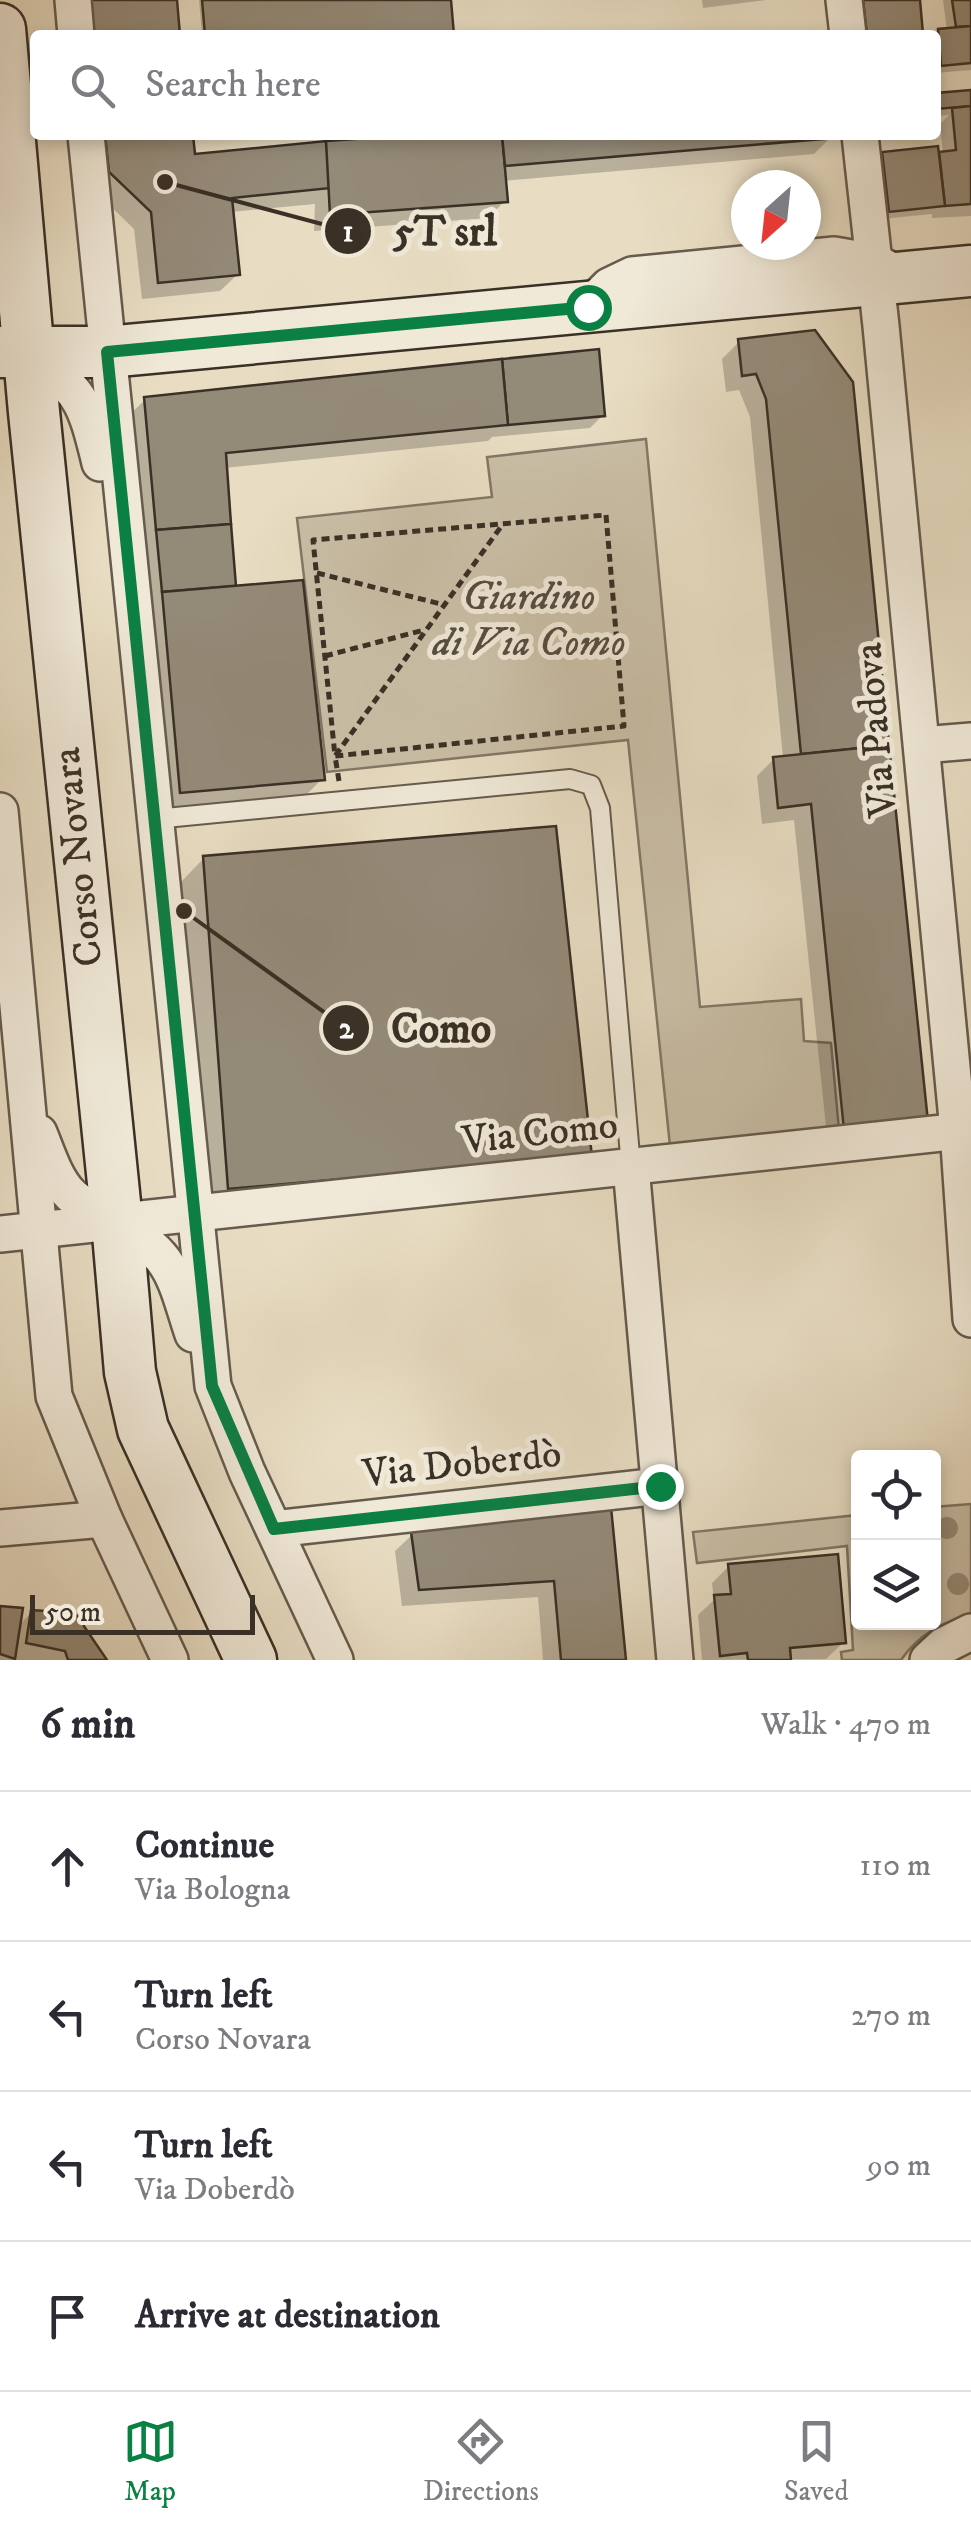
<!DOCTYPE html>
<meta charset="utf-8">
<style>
:root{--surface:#fff;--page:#f2f2f3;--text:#2b2b33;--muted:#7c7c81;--line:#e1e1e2;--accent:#0b8043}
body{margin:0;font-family:"IM FELL DW Pica",serif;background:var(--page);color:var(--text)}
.controls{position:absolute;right:30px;bottom:30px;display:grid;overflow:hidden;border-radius:10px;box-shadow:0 5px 15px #0003}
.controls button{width:90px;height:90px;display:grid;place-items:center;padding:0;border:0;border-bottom:2px solid var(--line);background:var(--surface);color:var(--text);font:50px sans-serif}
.compass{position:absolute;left:731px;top:170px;width:90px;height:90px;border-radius:50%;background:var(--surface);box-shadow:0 5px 15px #0003;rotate:207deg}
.scale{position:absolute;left:30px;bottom:25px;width:225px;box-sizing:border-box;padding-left:10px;border:5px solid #3a3026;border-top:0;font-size:28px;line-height:35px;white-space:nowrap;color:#3a3026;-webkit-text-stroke:8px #f0e9d8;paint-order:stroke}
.stop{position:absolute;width:30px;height:30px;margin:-22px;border:8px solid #0b8043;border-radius:50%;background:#fff}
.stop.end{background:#0b8043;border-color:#fff;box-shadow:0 2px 10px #0008}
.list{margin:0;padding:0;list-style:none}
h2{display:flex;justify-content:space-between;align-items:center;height:130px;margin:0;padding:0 40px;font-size:42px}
h2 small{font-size:32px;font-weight:400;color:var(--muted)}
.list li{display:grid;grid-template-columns:65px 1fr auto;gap:30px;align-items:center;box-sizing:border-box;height:150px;padding:0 40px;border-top:2px solid var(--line)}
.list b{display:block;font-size:38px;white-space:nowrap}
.list p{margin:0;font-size:32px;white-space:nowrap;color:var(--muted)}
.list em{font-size:32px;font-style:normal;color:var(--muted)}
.icon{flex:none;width:55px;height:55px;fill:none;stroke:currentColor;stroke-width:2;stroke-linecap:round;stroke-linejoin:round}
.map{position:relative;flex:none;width:971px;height:1660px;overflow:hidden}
.search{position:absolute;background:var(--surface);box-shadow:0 5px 15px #0003;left:30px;right:30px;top:30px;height:110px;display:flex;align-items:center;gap:25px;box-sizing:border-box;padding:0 35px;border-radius:10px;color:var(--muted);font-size:38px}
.sheet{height:730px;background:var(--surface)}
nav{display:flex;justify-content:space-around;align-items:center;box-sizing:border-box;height:140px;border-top:2px solid var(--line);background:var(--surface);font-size:28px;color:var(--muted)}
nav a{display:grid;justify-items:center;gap:5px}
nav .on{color:var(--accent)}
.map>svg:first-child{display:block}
</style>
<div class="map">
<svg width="971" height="1660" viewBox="0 0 971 1660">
<rect width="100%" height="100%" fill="#e8ddc3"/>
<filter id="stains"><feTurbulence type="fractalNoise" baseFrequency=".002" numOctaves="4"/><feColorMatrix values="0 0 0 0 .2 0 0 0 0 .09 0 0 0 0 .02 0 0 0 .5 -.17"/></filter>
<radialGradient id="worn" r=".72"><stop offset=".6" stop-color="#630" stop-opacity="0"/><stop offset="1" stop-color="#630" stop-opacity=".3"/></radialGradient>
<g fill="#cac0a8" stroke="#827867" stroke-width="2.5">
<path d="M 646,439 L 700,1007 L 801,999 L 804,1041 L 831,1043 L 839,1130 L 670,1146 L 628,740 L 327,772 L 297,518 L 492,497 L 487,457 Z"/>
<path d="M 971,1504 L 971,1617 C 943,1619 917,1637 901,1660 L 842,1660 L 841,1652 L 853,1650 L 847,1546 L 697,1563 L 693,1532 L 858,1515 L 858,1622 L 934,1622 L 934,1507 Z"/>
</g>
<g fill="#0003">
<path d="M 199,0 L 448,0 L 451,35 L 202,35 Z"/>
<path d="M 702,0 L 766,0 L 703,8 Z"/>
<path d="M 850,0 L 918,0 L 921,35 L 853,35 Z"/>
<path d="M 943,0 L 971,0 L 971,70 L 936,73 L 935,35 L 947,31 Z"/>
<path d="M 971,92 L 971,216 L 932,218 L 932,214 L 881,219 L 875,163 L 883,155 L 943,154 L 940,124 L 949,115 L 936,116 L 936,95 Z"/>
<path d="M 87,135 L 191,135 L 193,157 L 396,141 L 395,135 L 831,137 L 814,154 L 503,181 L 505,201 L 488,218 L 314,231 L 315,204 L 231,212 L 238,274 L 220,291 L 142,299 L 134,229 L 93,189 Z"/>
<path d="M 851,135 L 906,135 L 852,141 Z"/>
<path d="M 739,342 L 851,383 L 925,1121 L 828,1146 L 794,820 L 762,824 L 757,776 L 774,759 L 783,758 L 750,417 L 739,390 L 726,392 L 722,359 Z"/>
<path d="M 146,399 L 603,415 L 590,428 L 492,437 L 488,441 L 224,468 L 234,588 L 322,779 L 305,796 L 164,809 L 128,416 Z"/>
<path d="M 204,858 L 589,1156 L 206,1211 L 181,882 Z"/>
<path d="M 608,1510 L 624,1660 L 543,1660 L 538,1597 L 402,1606 L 395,1551 L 413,1534 Z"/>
<path d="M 729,1566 L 844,1642 L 826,1659 L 702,1660 L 698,1615 L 714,1600 L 712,1583 Z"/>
<path d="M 0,1609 L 18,1626 L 32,1612 L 104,1660 L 0,1660 Z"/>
</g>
<g fill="#948a78" stroke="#3a3026" stroke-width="2.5">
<path d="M 91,0 L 177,0 L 180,35 L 94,35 Z"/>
<path d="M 202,0 L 451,0 L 454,35 L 205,35 Z"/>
<path d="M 863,0 L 920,0 L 923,34 L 867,35 Z"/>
<path d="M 952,0 L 971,0 L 971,26 L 956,27 Z"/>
<path d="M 971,26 L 971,63 L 941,66 L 938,29 Z"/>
<path d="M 971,90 L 971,106 L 936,109 L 936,93 Z"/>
<path d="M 971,106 L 971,204 L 945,206 L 939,152 L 956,150 L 952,108 Z"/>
<path d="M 105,135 L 193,135 L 195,154 L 326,141 L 331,188 L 232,198 L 240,275 L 158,283 L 151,212 L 109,172 Z"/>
<path d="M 413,135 L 502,135 L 508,202 L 330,215 L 326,141 Z"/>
<path d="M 502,135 L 834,135 L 834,138 L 505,166 Z"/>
<path d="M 938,146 L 945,206 L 889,212 L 882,152 Z"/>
<path d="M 815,330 L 853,382 L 889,745 L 801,754 L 766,399 L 756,374 L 742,376 L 738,339 Z"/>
<path d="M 599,349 L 605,416 L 508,425 L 502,359 Z"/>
<path d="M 502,359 L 508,425 L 226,453 L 231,524 L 156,530 L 144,397 Z"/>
<path d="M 231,524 L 236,586 L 162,592 L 156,530 Z"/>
<path d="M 303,580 L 325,780 L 180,793 L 162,592 Z"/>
<path d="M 889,745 L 928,1122 L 844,1130 L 811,804 L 778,808 L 773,757 Z"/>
<path d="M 556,826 L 592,1157 L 228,1189 L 203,856 Z"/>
<path d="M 611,1507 L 626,1660 L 561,1660 L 554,1581 L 419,1590 L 411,1532 Z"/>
<path d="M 838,1554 L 846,1643 L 790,1648 L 791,1660 L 748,1660 L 747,1653 L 720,1656 L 714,1595 L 731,1594 L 728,1564 Z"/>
<path d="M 0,1606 L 23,1608 L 15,1659 L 0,1654 Z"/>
<path d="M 31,1610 L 75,1613 L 107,1660 L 68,1660 L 65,1651 L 26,1643 Z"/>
</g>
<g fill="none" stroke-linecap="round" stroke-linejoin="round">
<g stroke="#665b4d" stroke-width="22">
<path id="service" d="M 155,819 L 570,779 L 591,785 L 600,808 L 631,1167"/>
</g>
<g stroke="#665b4d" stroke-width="40">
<g id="minor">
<path d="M 73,0 L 76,35"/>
<path d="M 844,0 L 848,35"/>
<path d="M 86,135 L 213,1386 L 247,1472 L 335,1660"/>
<path d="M 860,135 L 881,326 L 958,1130 L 971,1319"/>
<path d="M 588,307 L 609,286 L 632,275 L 834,255 L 875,262 L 894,272"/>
<path d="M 25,349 C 80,393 83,393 100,463"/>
<path d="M 922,745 L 971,741"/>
<path d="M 0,811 L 54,1396 L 104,1519 L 170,1660"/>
<path d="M 39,1133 C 47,1152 55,1180 71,1195 C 96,1218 136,1228 160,1256 C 178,1276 184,1309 193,1334"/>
<path d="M 631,1167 L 675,1660"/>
<path d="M 0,1234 L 971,1130"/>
<path d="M 0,1528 L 104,1519"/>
<path d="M 274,1529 L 660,1486"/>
<path d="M 928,1660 L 943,1646 L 971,1632"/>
</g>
</g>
<g stroke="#3a3026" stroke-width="55">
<g id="secondary">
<path d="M 0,29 L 34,412 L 117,1222 L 130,1372 L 143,1429 L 251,1660"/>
<path d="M 0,352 L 107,352 L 971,271"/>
</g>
</g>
<g stroke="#3a3026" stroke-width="5" stroke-dasharray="8 5" stroke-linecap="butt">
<path d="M 606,515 L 624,726 L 335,756 L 313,540 Z"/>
<path d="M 317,573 L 445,605"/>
<path d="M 325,656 L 424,630"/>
<path d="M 339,781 L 335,756 L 503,524"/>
</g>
<use href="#service" stroke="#f0e9d8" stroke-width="18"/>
<use href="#minor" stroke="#f0e9d8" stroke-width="35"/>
<use href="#secondary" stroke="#f0e9d8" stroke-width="50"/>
</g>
<g fill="#988e7b">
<circle cx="947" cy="1528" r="11"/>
<circle cx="958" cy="1584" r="11"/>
</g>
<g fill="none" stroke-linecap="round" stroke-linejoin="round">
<path stroke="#0b8043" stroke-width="12" d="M 588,307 L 107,352 L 212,1386 L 274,1529 L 660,1486"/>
</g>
<g text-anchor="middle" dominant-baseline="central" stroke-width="10" stroke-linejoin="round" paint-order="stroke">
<g font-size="40" font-style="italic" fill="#574d40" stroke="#f0e9d8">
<text x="529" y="598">Giardino<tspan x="529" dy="46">di Via Como</tspan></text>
</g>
<g font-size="40" fill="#3a3026" stroke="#f0e9d8">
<text transform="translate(877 730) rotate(-95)">Via Padova</text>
<text transform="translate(79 857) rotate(-96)">Corso Novara</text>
<text transform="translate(540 1134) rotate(-6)">Via Como</text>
<text transform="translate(462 1465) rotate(-6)">Via Doberdò</text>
</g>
</g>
<path fill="none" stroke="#3a3026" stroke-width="4" d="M165 182L348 231M184 911L346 1028"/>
<g fill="#3a3026" stroke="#f0e9d8" stroke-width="4">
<circle cx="165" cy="182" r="10"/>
<circle cx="184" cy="911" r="10"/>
<circle cx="348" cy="231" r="25"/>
<circle cx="346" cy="1028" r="25"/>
</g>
<g font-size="30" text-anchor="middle" font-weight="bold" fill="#fff">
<text x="348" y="241">1</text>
<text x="346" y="1038">2</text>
</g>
<g font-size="42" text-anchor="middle" font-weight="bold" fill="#3a3026" stroke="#f0e9d8" stroke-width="10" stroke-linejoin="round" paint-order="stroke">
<text x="445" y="245">5T srl</text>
<text x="441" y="1042">Como</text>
</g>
<rect width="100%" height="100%" filter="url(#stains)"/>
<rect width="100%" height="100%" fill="url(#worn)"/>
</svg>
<div class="controls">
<button><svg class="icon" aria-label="locate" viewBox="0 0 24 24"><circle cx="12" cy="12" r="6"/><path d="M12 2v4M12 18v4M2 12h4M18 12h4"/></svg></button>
<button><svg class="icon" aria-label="layers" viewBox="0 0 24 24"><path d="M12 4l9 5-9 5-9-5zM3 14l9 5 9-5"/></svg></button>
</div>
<svg class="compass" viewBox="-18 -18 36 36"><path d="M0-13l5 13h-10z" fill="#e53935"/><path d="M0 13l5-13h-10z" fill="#7c7c81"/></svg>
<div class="scale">50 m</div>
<div class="stop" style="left:588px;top:307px"></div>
<div class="stop end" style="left:660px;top:1486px"></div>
<div class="search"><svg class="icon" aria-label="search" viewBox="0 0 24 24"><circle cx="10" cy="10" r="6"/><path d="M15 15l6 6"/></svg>Search here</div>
</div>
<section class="sheet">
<h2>6 min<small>Walk · 470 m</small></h2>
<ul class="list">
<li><svg class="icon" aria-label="ahead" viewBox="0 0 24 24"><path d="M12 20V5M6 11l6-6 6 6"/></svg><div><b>Continue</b><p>Via Bologna</p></div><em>110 m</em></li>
<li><svg class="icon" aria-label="left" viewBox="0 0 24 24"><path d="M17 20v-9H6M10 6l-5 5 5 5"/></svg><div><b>Turn left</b><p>Corso Novara</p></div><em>270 m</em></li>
<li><svg class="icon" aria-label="left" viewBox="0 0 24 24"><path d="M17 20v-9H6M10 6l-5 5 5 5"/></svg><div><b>Turn left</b><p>Via Doberdò</p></div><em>90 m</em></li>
<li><svg class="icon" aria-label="arrive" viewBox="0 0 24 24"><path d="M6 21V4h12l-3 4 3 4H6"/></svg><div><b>Arrive at destination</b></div></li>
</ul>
</section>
<nav>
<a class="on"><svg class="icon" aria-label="map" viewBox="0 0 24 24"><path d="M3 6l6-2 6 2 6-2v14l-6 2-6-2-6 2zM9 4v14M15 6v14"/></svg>Map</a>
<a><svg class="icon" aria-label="directions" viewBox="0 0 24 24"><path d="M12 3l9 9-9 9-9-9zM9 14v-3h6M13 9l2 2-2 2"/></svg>Directions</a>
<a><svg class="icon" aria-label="saved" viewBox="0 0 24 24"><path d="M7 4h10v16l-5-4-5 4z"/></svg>Saved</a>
</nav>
